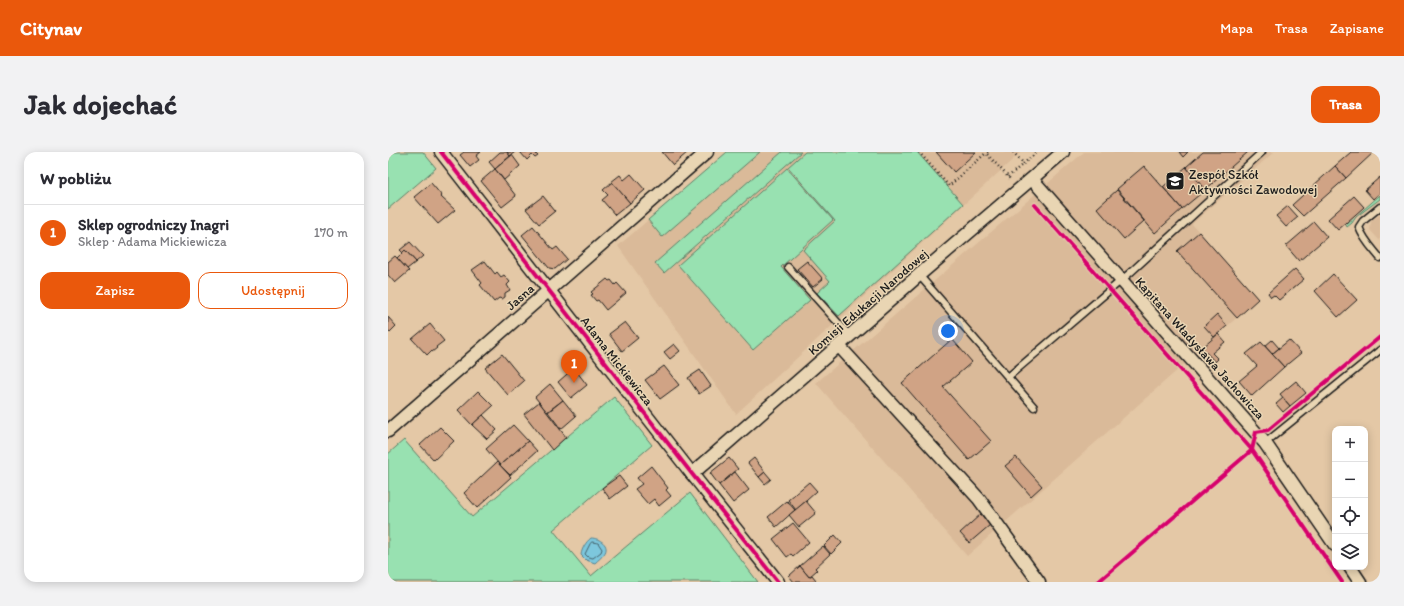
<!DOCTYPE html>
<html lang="pl">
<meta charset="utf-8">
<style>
:root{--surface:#fff;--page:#f2f2f3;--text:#2b2b33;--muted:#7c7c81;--line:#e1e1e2;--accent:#ea580c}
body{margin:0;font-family:Itim,sans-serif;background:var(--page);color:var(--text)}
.controls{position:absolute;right:12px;bottom:12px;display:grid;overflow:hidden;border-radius:8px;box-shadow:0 2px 10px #0003}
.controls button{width:36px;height:36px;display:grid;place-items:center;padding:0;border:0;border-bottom:1px solid var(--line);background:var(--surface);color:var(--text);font:20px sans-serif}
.you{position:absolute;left:560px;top:179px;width:14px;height:14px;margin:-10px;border:3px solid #fff;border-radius:50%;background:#1a73e8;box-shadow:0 0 0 6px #1a73e833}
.badge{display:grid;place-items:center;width:26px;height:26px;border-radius:50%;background:var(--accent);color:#fff;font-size:13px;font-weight:700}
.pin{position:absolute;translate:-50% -33px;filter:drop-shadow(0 1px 2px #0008)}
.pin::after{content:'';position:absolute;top:21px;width:14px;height:12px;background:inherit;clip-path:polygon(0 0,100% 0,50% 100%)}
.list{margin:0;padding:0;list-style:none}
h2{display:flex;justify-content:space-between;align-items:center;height:52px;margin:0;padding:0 16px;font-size:17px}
h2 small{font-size:13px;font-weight:400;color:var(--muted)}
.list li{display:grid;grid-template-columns:26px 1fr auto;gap:12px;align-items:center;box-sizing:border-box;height:56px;padding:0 16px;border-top:1px solid var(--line)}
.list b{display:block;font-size:15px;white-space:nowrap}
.list p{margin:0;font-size:13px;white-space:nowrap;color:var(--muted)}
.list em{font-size:13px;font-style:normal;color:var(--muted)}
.actions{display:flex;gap:8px;padding:12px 16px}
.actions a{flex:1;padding:9px 0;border:1px solid var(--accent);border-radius:12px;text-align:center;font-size:14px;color:var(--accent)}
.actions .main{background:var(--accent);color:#fff}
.icon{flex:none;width:22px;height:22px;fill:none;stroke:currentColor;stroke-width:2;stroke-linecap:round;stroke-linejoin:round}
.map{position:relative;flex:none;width:992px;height:430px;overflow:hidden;border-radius:12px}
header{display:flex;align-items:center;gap:24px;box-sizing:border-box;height:56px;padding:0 20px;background:var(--accent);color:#fff}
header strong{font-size:19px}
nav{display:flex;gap:22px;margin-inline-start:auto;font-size:14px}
.intro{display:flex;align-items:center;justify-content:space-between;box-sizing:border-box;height:96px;padding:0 24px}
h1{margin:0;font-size:28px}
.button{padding:10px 18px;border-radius:12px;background:var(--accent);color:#fff;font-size:14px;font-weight:700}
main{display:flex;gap:24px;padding:0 24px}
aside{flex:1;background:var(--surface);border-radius:12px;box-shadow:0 2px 10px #0003}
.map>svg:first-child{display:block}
</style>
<header>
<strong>Citynav</strong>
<nav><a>Mapa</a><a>Trasa</a><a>Zapisane</a></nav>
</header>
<div class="intro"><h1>Jak dojechać</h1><a class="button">Trasa</a></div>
<main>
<aside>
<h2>W pobliżu<small></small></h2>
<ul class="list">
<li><span class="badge">1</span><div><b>Sklep ogrodniczy Inagri</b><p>Sklep · Adama Mickiewicza</p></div><em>170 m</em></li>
</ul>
<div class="actions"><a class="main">Zapisz</a><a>Udostępnij</a></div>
</aside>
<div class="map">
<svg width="992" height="430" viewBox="0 0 992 430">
<rect width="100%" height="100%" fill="#e4c8a6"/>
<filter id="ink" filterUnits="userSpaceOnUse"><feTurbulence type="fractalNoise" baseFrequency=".025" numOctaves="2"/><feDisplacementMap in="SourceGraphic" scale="8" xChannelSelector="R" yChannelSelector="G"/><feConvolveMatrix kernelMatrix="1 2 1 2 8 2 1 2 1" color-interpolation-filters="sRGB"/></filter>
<g filter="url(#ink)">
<g fill="#daba99">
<path d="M 339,0 L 633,0 L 348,262 L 230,94 Z"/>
<path d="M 696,0 L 886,0 L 804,72 L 870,147 L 579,404 L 428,231 Z"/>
<path d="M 992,63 L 992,89 L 982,78 L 983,69 Z"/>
</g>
<g fill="#98e1b1" stroke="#5a7e66">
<path d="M 0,0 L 35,0 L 48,16 L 0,57 Z"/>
<path d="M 339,0 L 372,0 L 274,85 L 260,68 Z"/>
<path d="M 394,0 L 413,0 L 276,121 L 267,111 Z"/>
<path d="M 417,0 L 529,0 L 575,52 L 451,164 L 429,141 L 442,129 L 415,98 L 447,69 L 400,15 Z"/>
<path d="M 399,16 L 445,68 L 393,115 L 422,148 L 365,198 L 290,113 Z"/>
<path d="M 992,43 L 992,47 L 968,65 L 964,71 L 959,75 L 958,73 Z"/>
<path d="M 226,245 L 264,293 L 165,378 L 203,424 L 302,341 L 370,430 L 0,430 L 0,302 L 16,288 L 84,365 Z"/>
</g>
<path fill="#7dc7dd" stroke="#568390" d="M 203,386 C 211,386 223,393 216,402 C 214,405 210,408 207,411 L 198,408 L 193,403 C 194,396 198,390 203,386 Z"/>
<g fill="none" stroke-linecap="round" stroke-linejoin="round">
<path stroke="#436069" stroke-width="1" d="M 204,390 L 210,391 L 214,397 L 213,400 L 205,406 L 200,405 L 197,402 L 202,392 Z"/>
</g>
<g fill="#d0a385" stroke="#1c1c1c">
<path d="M 76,0 L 93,0 L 88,4 L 91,8 L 82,15 L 72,3 Z"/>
<path d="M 112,0 L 119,0 L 122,4 L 107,17 L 101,10 Z"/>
<path d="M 119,0 L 127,0 L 122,4 Z"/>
<path d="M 132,0 L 148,0 L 147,1 L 150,4 L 147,6 L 144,3 L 139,8 Z"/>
<path d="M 274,0 L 300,0 L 285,13 Z"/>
<path d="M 548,0 L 588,0 L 566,20 Z"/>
<path d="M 791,0 L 800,0 L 795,5 Z"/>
<path d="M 815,0 L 860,0 L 817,38 L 798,15 Z"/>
<path d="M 963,0 L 986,0 L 958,26 L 947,14 Z"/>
<path d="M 124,3 L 132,14 L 116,28 L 107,17 Z"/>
<path d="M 756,14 L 794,57 L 767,81 L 729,37 Z"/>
<path d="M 947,14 L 958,26 L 915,64 L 904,53 Z"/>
<path d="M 798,15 L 817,38 L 794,57 L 775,35 Z"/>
<path d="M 107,17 L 128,44 L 114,55 L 93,29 Z"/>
<path d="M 243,22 L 257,38 L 242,51 L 223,30 L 232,23 L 236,28 Z"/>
<path d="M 992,25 L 992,41 L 985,47 L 977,38 Z"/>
<path d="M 224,30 L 242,51 L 227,63 L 214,48 L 220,43 L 215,38 Z"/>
<path d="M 43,31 L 54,44 L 53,45 L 67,58 L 50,72 L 26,45 Z"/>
<path d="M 729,38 L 756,69 L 736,87 L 709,56 Z"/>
<path d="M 155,44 L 167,59 L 151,72 L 138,57 Z"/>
<path d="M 966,44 L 976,55 L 950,78 L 940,67 Z"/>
<path d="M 900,54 L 910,65 L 898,75 L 888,64 Z"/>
<path d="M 926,70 L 939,85 L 911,109 L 898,94 Z"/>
<path d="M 145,74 L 165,98 L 169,95 L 179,107 L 167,117 L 161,116 L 134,83 Z"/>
<path d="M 811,80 L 870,147 L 849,166 L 789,99 Z"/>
<path d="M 22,90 L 35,104 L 28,110 L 17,98 L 15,101 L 12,98 Z"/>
<path d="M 17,98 L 28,110 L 19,117 L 9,106 Z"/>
<path d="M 7,104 L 21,119 L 7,131 L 0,123 L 0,110 Z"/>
<path d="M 97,109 L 107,122 L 109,120 L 113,125 L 116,123 L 122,130 L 119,133 L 122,138 L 117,141 L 117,145 L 114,147 L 111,146 L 106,150 L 92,133 L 94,131 L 84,118 Z"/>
<path d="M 419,109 L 435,127 L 425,135 L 409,117 Z"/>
<path d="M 907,117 L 916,127 L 891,148 L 886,143 L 883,145 L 880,141 Z"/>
<path d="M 945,122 L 969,148 L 950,165 L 927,139 Z"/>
<path d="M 219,127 L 221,129 L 223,128 L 227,133 L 229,131 L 238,141 L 218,158 L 210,148 L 208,149 L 203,143 L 205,142 L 203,140 Z"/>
<path d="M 829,162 L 839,174 L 826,185 L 816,174 Z"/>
<path d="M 0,165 L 8,174 L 2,180 L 0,178 Z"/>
<path d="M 237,170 L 250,186 L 234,199 L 221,182 Z"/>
<path d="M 42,172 L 56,189 L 48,195 L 49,196 L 44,200 L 43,199 L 39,203 L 24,187 Z"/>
<path d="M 830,182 L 837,190 L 824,201 L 830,207 L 827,210 L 814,196 Z"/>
<path d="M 564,187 L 584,210 L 555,235 L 603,289 L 581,308 L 514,231 Z"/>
<path d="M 884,188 L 891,196 L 884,202 L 877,194 Z"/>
<path d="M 901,188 L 913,201 L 896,215 L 884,202 Z"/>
<path d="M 873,190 L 896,215 L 864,244 L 851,229 L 869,214 L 858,202 Z"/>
<path d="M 286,192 L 292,199 L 282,207 L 276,200 Z"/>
<path d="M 114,202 L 136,229 L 120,243 L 97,216 Z"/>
<path d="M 276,214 L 291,233 L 272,247 L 257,228 Z"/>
<path d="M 186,216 L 199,233 L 183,246 L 170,230 Z"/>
<path d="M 312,218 L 323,234 L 311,242 L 300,226 Z"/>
<path d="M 908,229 L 918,241 L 902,254 L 892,242 Z"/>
<path d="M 162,232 L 175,248 L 159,260 L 147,245 Z"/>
<path d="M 90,239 L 105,254 L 84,273 L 70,258 Z"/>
<path d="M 895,246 L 902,254 L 895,260 L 888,252 Z"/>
<path d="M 175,248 L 188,264 L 173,277 L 160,260 Z"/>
<path d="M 151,250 L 178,285 L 164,298 L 136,262 Z"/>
<path d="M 95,263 L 109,278 L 99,287 L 84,273 Z"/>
<path d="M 125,273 L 140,289 L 112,313 L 98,297 Z"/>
<path d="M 52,275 L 66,289 L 46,308 L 32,293 Z"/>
<path d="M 140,289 L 149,299 L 122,323 L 112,313 Z"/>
<path d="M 628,305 L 654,334 L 643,344 L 617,314 Z"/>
<path d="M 341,306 L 350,317 L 331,333 L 322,321 Z"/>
<path d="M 366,306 L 377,320 L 371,325 L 360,311 Z"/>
<path d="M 109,310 L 123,325 L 89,356 L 76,341 Z"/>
<path d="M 263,314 L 280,336 L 278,338 L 283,344 L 271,354 L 266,347 L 260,352 L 247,337 L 254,332 L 249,326 Z"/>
<path d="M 347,320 L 361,338 L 345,351 L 331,333 Z"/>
<path d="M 377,320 L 383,327 L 377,332 L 371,325 Z"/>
<path d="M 231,324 L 239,334 L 222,347 L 214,336 Z"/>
<path d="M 421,330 L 429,339 L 408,358 L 400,348 Z"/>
<path d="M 399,349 L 407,358 L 388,375 L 380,365 Z"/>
<path d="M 418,349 L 428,361 L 411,375 L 401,363 Z"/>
<path d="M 593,362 L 602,373 L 581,391 L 572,381 Z"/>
<path d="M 405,371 L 421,390 L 405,404 L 403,402 L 399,405 L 385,387 Z"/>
<path d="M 447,383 L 454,391 L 443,402 L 436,394 Z"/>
<path d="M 435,394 L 442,402 L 427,416 L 429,418 L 421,425 L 412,414 Z"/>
<path d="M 412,414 L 421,425 L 424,423 L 428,428 L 425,430 L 406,430 L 401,424 Z"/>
</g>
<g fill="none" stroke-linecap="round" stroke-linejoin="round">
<g stroke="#1c1c1c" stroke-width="9">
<g id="service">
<path d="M 992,55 L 975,69 L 971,75 C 975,87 984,96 992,106"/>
<path d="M 400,115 L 462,184"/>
<path d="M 531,123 L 646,255"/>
<path d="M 620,225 L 743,120 L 874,0"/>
<path d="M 877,291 L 992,198"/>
</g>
</g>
<g stroke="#1c1c1c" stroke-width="15">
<g id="minor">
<path d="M 53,0 L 304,322 L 390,430"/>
<path d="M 644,27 L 877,291 L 947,393"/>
<path d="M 451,194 L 591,347 L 651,430"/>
<path d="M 0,279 L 319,0"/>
<path d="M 304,322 L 531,123 L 675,0"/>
<path d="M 962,415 L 972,430"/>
</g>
</g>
<g stroke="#1c1c1c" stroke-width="2.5" stroke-dasharray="1 3" stroke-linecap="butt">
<path d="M 531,0 L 561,34 L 598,1"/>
<path d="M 600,0 L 598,1 L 623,28"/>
<path d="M 625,0 L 635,11"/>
<path d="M 620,25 L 649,0"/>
</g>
<use href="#service" stroke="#e9d5b3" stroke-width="6"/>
<use href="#minor" stroke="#e9d5b3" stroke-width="12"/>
<g stroke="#e9d5b3" stroke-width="6">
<g id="cycleway">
<path d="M 53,0 L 304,322 L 390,430"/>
<path d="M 647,53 L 864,298 L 954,430"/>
<path d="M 710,430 L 864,298 L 868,280 L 880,278 L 992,185"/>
</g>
</g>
<use href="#cycleway" stroke="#d6006c" stroke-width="4"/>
</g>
</g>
<defs>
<g id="school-square" transform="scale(1)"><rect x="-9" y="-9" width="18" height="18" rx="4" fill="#1c1c1c" stroke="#e9d5b3"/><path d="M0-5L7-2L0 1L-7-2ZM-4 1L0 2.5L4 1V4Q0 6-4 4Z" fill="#fff"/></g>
</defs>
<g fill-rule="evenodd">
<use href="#school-square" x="787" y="29"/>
</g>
<g text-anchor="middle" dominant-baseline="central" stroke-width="3" stroke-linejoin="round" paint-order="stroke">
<g font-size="13" fill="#1c1c1c" stroke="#e9d5b3" text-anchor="start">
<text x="801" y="22">Zespół Szkół<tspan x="801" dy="15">Aktywności Zawodowej</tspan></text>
</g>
<g font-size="13" fill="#1c1c1c" stroke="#e9d5b3">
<text transform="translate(132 145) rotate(-41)">Jasna</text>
<text transform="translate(480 150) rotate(-41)">Komisji Edukacji Narodowej</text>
<text transform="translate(812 196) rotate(48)">Kapitana Władysława Jachowicza</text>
<text transform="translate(229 209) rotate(52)">Adama Mickiewicza</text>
</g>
</g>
</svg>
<div class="controls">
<button>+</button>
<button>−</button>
<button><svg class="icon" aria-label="locate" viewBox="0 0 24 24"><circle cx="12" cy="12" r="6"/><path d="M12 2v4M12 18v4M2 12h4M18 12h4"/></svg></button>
<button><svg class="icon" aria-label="layers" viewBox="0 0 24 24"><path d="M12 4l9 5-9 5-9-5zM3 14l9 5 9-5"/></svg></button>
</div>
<div class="you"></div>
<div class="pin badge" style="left:186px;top:231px">1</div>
</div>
</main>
